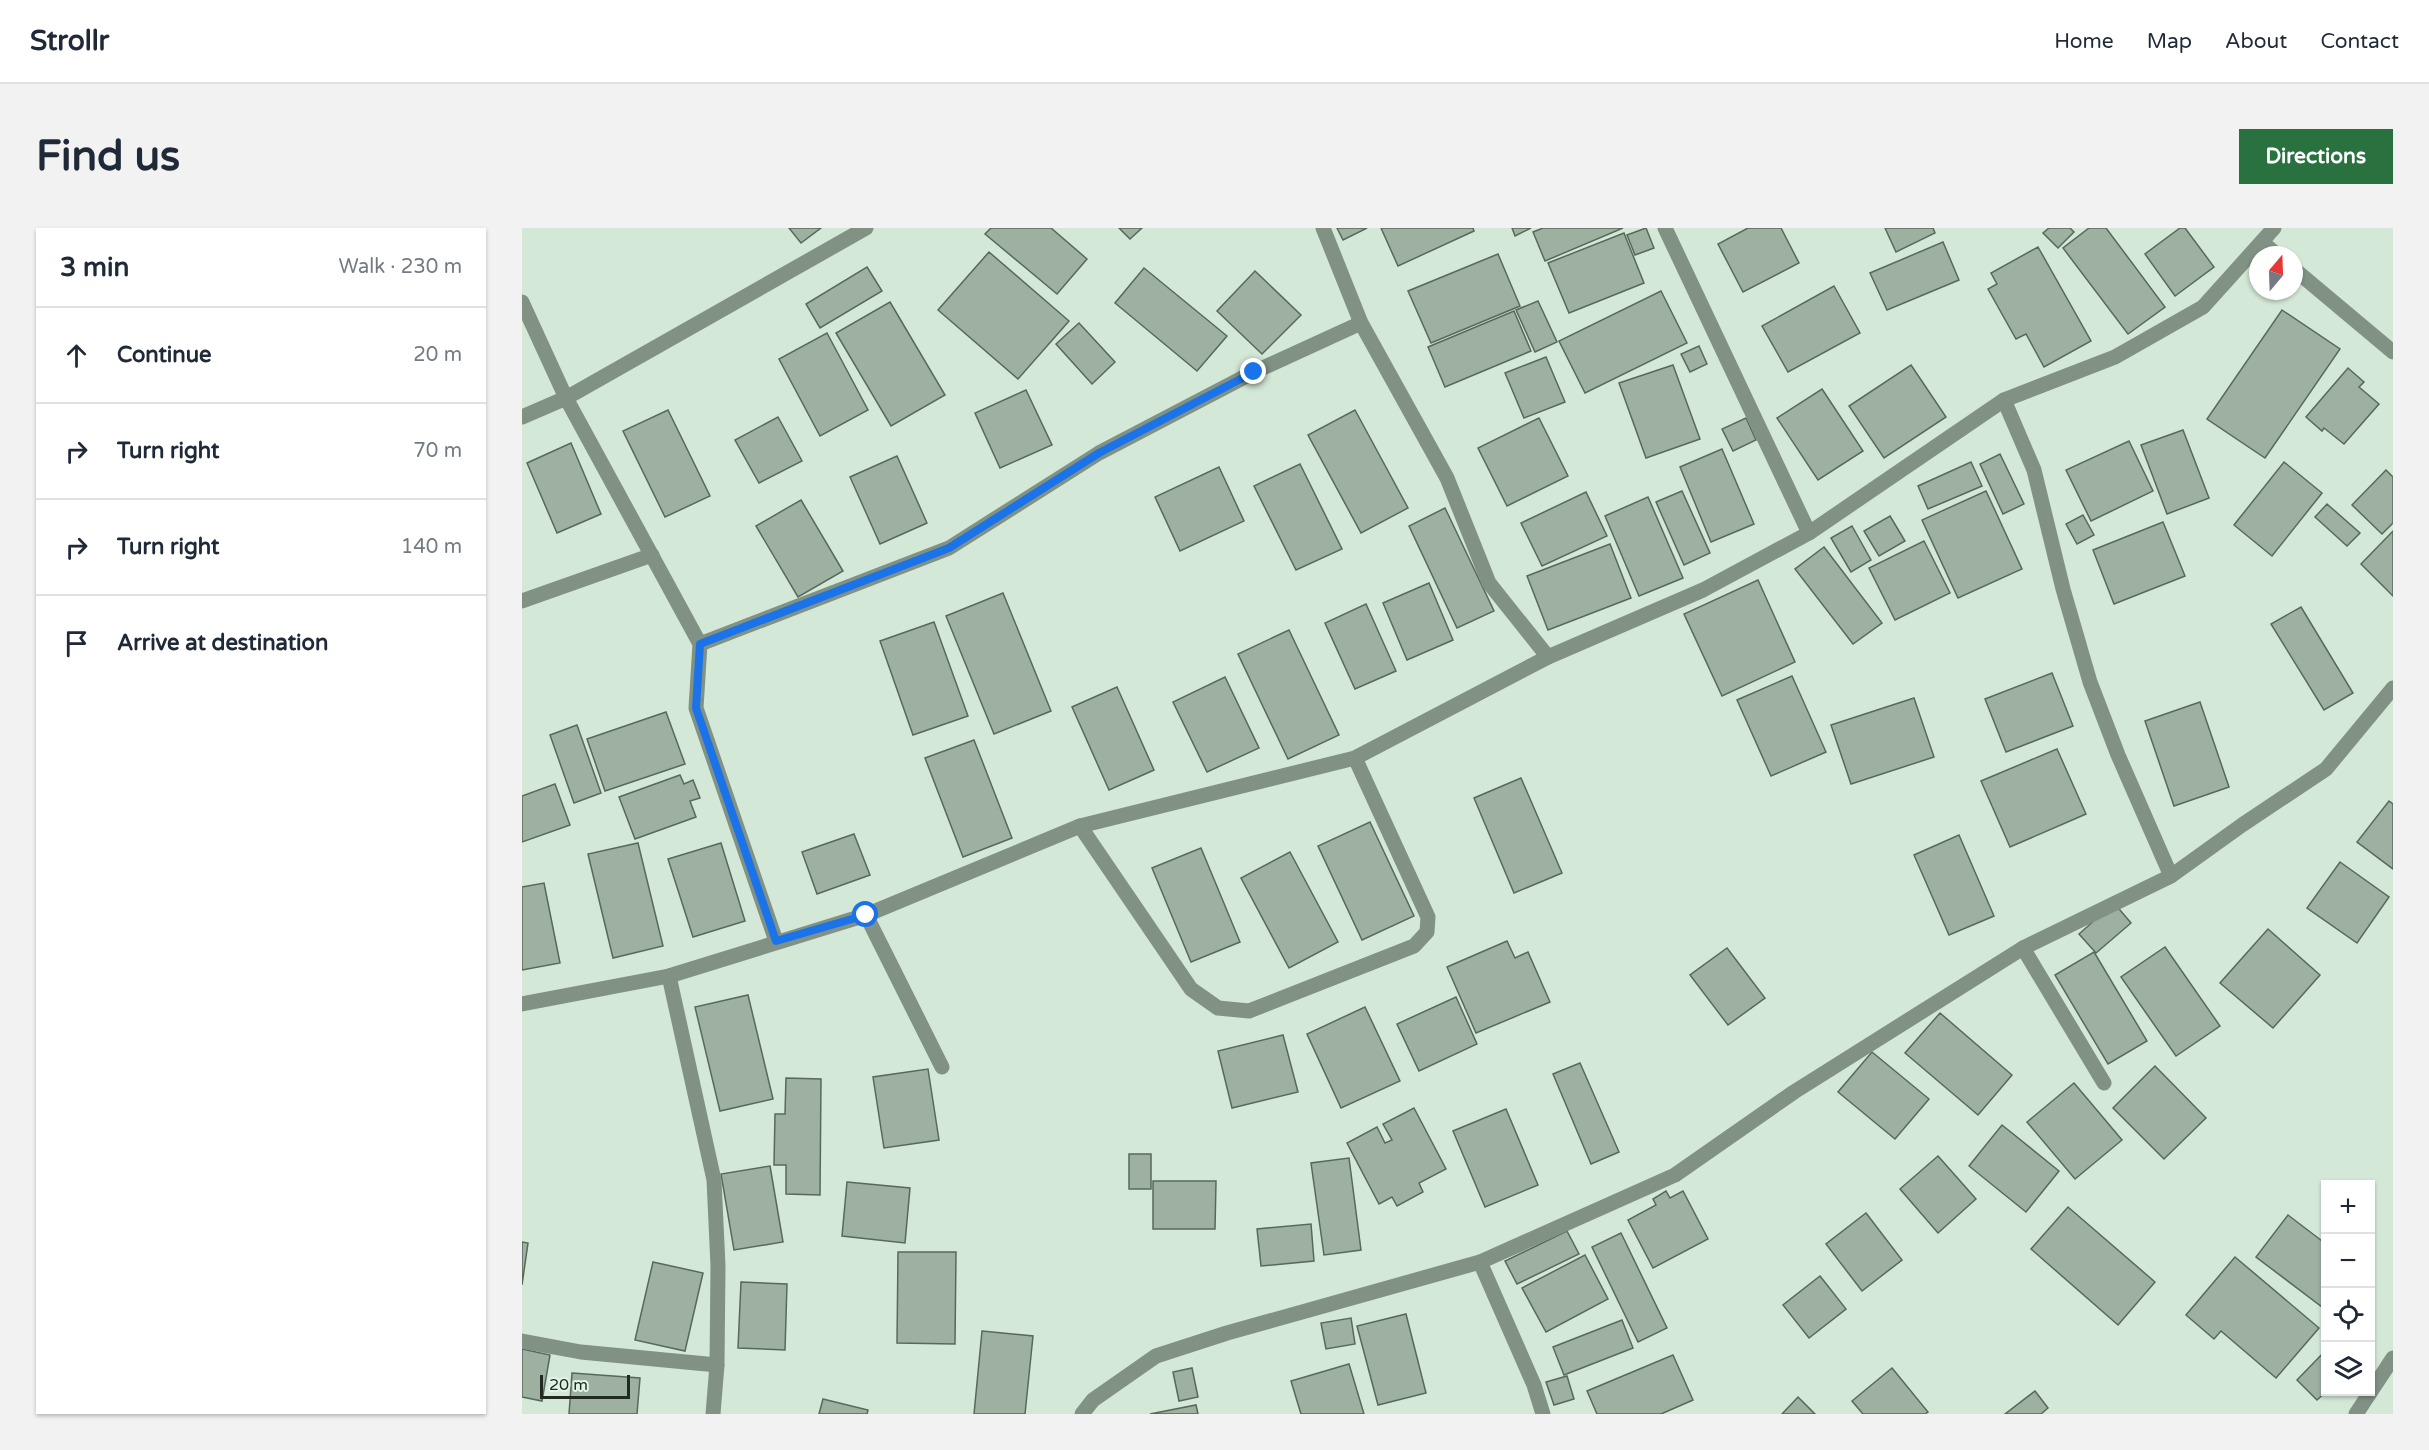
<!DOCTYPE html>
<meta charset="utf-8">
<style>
:root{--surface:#fff;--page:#f2f2f3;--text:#1f2937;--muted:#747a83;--line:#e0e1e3;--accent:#297240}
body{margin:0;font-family:"Varela Round",sans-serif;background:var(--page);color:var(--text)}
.controls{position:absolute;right:18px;bottom:18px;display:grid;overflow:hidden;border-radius:0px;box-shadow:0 2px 4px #0004}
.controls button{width:54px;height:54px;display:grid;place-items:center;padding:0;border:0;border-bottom:2px solid var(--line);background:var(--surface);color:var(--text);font:30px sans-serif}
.compass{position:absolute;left:1727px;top:18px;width:54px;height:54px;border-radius:50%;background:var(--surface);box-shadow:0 2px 4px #0004;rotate:19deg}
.scale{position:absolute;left:18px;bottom:15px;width:90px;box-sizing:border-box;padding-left:6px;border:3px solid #212923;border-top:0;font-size:16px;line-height:21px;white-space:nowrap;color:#212923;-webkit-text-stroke:4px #e1f5e5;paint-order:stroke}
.stop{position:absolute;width:18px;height:18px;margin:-14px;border:4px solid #1a73e8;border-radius:50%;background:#fff}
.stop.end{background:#1a73e8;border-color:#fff;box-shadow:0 2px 6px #0008}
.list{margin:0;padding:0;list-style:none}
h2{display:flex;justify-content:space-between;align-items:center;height:78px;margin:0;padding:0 24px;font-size:26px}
h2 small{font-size:20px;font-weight:400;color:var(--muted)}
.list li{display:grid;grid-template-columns:39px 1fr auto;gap:18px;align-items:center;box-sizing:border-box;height:96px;padding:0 24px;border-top:2px solid var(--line)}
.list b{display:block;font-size:22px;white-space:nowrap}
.list em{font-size:20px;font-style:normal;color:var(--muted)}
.icon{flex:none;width:33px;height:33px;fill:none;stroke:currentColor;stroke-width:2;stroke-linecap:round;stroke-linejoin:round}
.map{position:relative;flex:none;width:1871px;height:1186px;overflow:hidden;border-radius:0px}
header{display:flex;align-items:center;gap:36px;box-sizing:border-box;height:84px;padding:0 30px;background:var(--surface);border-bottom:2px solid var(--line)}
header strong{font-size:28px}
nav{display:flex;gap:33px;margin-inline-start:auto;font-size:21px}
.intro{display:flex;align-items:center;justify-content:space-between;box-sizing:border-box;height:144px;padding:0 36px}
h1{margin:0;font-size:42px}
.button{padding:15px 27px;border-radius:0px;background:var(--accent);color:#fff;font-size:21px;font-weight:700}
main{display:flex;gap:36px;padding:0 36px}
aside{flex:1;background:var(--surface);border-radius:0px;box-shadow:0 2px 4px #0004}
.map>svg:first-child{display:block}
</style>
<header>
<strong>Strollr</strong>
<nav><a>Home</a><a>Map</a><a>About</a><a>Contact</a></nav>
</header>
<div class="intro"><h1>Find us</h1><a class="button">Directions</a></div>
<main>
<aside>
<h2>3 min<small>Walk · 230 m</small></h2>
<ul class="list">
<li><svg class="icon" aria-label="ahead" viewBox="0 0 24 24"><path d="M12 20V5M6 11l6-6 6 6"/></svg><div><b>Continue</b></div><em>20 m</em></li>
<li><svg class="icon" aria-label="right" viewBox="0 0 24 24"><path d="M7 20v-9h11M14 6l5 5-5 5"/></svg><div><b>Turn right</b></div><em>70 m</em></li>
<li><svg class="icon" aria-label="right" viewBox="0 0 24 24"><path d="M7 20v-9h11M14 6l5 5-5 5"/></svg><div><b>Turn right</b></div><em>140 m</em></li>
<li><svg class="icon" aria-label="arrive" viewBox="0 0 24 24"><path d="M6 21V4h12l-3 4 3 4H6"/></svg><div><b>Arrive at destination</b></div></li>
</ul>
</aside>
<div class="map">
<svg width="1871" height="1186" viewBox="0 0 1871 1186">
<rect width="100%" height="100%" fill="#d4e8d7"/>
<g fill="#9eb1a1" stroke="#57695b" stroke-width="1.5">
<path d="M 267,0 L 299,0 L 279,15 Z"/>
<path d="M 469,0 L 529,0 L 565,31 L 535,66 L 463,6 Z"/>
<path d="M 597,0 L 620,0 L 608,11 Z"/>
<path d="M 815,0 L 845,0 L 821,12 Z"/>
<path d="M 859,0 L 951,0 L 952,3 L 876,38 Z"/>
<path d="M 990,0 L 1009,0 L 993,8 Z"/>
<path d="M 1021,0 L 1101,0 L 1023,33 L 1011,4 Z"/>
<path d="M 1124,0 L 1132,20 L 1113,27 L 1105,7 Z"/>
<path d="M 1226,0 L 1259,0 L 1277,35 L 1221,64 L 1196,16 Z"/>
<path d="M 1363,0 L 1411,0 L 1413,5 L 1374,24 Z"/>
<path d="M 1527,0 L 1548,0 L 1552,4 L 1536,20 L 1521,5 Z"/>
<path d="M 1567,0 L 1584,0 L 1643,79 L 1606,106 L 1541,20 Z"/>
<path d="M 1658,0 L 1663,0 L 1692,39 L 1653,68 L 1623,26 Z"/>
<path d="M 1102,5 L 1122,55 L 1047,85 L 1026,35 Z"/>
<path d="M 1421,14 L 1437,52 L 1365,82 L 1348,45 Z"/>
<path d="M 1516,19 L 1569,113 L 1522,139 L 1504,106 L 1494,111 L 1466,61 L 1475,56 L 1469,45 Z"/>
<path d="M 467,24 L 547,93 L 496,151 L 416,82 Z"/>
<path d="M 976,26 L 998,78 L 909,115 L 886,63 Z"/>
<path d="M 345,39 L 360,63 L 298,100 L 284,76 Z"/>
<path d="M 622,40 L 705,108 L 675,143 L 593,75 Z"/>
<path d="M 733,43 L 779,87 L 740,126 L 695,83 Z"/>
<path d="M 1312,58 L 1338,105 L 1266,144 L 1240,98 Z"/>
<path d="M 1139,63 L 1165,115 L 1063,165 L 1037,113 Z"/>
<path d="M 1016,73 L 1035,114 L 1013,124 L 994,82 Z"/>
<path d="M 368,74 L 423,167 L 369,198 L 314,105 Z"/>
<path d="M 1760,82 L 1818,121 L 1743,230 L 1685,191 Z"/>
<path d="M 992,83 L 1009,123 L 923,159 L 906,119 Z"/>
<path d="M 557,95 L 593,134 L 570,156 L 534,116 Z"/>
<path d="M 305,105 L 346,182 L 298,208 L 257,131 Z"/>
<path d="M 1177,118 L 1185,136 L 1168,144 L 1159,126 Z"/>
<path d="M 1024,129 L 1043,174 L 1002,190 L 983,145 Z"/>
<path d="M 1151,137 L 1178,211 L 1124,230 L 1097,155 Z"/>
<path d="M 1389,137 L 1424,189 L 1362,230 L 1327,178 Z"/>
<path d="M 1826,140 L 1842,154 L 1837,159 L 1857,176 L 1822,216 L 1802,200 L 1800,203 L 1784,189 Z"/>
<path d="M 1300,161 L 1341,223 L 1296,252 L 1255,190 Z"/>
<path d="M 504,162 L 530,217 L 478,240 L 453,185 Z"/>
<path d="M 146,182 L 188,268 L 143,289 L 101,203 Z"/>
<path d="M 833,182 L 886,280 L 839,305 L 786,207 Z"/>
<path d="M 256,189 L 280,233 L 237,255 L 213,212 Z"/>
<path d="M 1017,190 L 1046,248 L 985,278 L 956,220 Z"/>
<path d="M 1224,190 L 1234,212 L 1211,223 L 1200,201 Z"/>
<path d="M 1661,202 L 1687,270 L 1645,286 L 1619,217 Z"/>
<path d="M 1607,213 L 1631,263 L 1569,293 L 1544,242 Z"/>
<path d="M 49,215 L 79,286 L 35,305 L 5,235 Z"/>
<path d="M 1200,221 L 1232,296 L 1189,314 L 1158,239 Z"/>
<path d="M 1478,226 L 1502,276 L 1481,286 L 1458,236 Z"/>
<path d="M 375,228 L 405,295 L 358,316 L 328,249 Z"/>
<path d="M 1449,234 L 1460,258 L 1406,281 L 1396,258 Z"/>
<path d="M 1762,234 L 1800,265 L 1750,328 L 1712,297 Z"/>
<path d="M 778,236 L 820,321 L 774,342 L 732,258 Z"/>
<path d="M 697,239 L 722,293 L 658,323 L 633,269 Z"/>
<path d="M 1864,242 L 1871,249 L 1871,295 L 1860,306 L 1830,277 Z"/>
<path d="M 1160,263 L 1188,325 L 1162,337 L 1134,274 Z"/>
<path d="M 1464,263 L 1500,341 L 1436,370 L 1400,292 Z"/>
<path d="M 1064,264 L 1085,308 L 1020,338 L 999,295 Z"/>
<path d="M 1126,269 L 1161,350 L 1117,368 L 1083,288 Z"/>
<path d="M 279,272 L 321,343 L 276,369 L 234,298 Z"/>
<path d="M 1805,276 L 1838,305 L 1825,318 L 1793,289 Z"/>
<path d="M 923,280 L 972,383 L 935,400 L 887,298 Z"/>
<path d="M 1561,287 L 1572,307 L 1555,316 L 1544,296 Z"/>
<path d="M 1368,288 L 1383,313 L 1357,328 L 1342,303 Z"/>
<path d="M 1641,294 L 1663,348 L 1592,376 L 1571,322 Z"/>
<path d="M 1330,298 L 1349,332 L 1329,344 L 1309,310 Z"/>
<path d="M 1871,303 L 1871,368 L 1839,336 Z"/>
<path d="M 1402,313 L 1428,365 L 1373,392 L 1347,340 Z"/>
<path d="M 1088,316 L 1109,370 L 1026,402 L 1005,348 Z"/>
<path d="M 1302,319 L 1360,395 L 1331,416 L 1273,341 Z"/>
<path d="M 1236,352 L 1273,434 L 1200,468 L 1162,386 Z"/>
<path d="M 907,355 L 931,412 L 885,432 L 861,375 Z"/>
<path d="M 481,365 L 529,483 L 472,506 L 424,388 Z"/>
<path d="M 844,376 L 874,443 L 833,461 L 803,395 Z"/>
<path d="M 1779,379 L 1831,465 L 1802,482 L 1749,396 Z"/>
<path d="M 412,394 L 446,488 L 391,507 L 358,413 Z"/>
<path d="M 767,402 L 817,507 L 766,531 L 716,426 Z"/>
<path d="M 1530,445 L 1551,498 L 1484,524 L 1463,471 Z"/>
<path d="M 1270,448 L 1304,524 L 1249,548 L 1215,472 Z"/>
<path d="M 703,449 L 737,520 L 685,544 L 651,474 Z"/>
<path d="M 595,459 L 632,542 L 587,562 L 550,479 Z"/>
<path d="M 1392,470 L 1412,529 L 1329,556 L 1309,497 Z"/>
<path d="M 1678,474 L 1707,559 L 1652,578 L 1623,493 Z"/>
<path d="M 144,484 L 163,536 L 83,563 L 65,511 Z"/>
<path d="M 55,497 L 79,565 L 52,575 L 28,507 Z"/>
<path d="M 452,512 L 490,610 L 441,629 L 403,530 Z"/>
<path d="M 1535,521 L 1564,586 L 1488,619 L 1459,553 Z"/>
<path d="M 158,547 L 162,556 L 171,552 L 178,570 L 168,573 L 174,589 L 113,611 L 97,569 Z"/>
<path d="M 999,550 L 1040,645 L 992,665 L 952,570 Z"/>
<path d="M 33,556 L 48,597 L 0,614 L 0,568 Z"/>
<path d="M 1867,573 L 1871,576 L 1871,641 L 1835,614 Z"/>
<path d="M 848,594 L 892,688 L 840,712 L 796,618 Z"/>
<path d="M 332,606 L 348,647 L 295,666 L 280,624 Z"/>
<path d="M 1437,607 L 1472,688 L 1427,707 L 1392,627 Z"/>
<path d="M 116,615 L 141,718 L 91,730 L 66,626 Z"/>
<path d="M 199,615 L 223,693 L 171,709 L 146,631 Z"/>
<path d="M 679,620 L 718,714 L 669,734 L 630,640 Z"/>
<path d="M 768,624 L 816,714 L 767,740 L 719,650 Z"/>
<path d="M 1818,634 L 1867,669 L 1835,715 L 1785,680 Z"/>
<path d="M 22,655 L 38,735 L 0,742 L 0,659 Z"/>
<path d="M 1592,675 L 1609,695 L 1574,725 L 1557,706 Z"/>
<path d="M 1746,701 L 1798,747 L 1751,800 L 1698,755 Z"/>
<path d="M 985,713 L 993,730 L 1006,724 L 1028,774 L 954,805 L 925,739 Z"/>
<path d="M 1643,719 L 1698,798 L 1654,828 L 1599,749 Z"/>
<path d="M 1205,720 L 1243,770 L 1206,797 L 1168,747 Z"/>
<path d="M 1572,724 L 1625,813 L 1586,836 L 1533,747 Z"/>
<path d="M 226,767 L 251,871 L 198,883 L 173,779 Z"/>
<path d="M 934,769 L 955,816 L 897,843 L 875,796 Z"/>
<path d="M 843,779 L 878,853 L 819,880 L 785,806 Z"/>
<path d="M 1418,785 L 1490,847 L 1456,887 L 1383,825 Z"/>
<path d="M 761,807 L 776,864 L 710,880 L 696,823 Z"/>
<path d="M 1350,824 L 1407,871 L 1373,911 L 1316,864 Z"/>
<path d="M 1058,835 L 1097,924 L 1069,936 L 1031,846 Z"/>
<path d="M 1633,838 L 1684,890 L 1642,931 L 1591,880 Z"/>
<path d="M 406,841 L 417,912 L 362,920 L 351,849 Z"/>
<path d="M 264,850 L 299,851 L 298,967 L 264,966 L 264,937 L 252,937 L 253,886 L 263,886 Z"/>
<path d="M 1552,855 L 1600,912 L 1553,951 L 1505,894 Z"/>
<path d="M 892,880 L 924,941 L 897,955 L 901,964 L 875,978 L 870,969 L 857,976 L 825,915 L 855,899 L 863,915 L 870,912 L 861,896 Z"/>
<path d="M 984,881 L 1016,957 L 963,979 L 931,903 Z"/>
<path d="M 1480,897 L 1537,943 L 1504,984 L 1447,938 Z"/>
<rect x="607" y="926" width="22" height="35"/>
<path d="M 1416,928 L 1454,971 L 1416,1005 L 1378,961 Z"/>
<path d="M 827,930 L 839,1022 L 802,1027 L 789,935 Z"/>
<path d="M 248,938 L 261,1014 L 212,1022 L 199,946 Z"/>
<path d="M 631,953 L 694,953 L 693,1001 L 631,1001 Z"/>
<path d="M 325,954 L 388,960 L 383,1015 L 320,1008 Z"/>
<path d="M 1144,963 L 1148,970 L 1161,963 L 1186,1011 L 1131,1040 L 1106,992 L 1134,977 L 1131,971 Z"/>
<path d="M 1546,979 L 1633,1054 L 1596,1097 L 1509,1021 Z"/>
<path d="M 1344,985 L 1380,1032 L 1340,1063 L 1304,1016 Z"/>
<path d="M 1766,987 L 1804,1016 L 1804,1082 L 1734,1029 Z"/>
<path d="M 789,996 L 792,1033 L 739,1038 L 735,1001 Z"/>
<path d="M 1045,1003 L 1057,1026 L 995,1056 L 983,1033 Z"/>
<path d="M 1099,1005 L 1145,1100 L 1116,1114 L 1070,1019 Z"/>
<path d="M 0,1014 L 6,1015 L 0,1057 Z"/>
<path d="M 376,1024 L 434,1024 L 433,1116 L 375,1115 Z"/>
<path d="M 1063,1027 L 1086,1071 L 1024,1104 L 1000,1060 Z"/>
<path d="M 1713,1029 L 1797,1100 L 1754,1150 L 1699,1103 L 1692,1111 L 1664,1087 Z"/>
<path d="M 131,1034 L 181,1045 L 163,1123 L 113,1112 Z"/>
<path d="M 1298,1048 L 1324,1081 L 1287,1110 L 1261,1077 Z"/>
<path d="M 219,1054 L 265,1056 L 263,1122 L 216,1120 Z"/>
<path d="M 884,1086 L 904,1165 L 856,1177 L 835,1098 Z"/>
<path d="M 829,1090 L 833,1116 L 804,1121 L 799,1095 Z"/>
<path d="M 1100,1092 L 1111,1120 L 1042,1147 L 1031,1119 Z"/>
<path d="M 460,1103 L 511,1108 L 503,1186 L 452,1186 Z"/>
<path d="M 0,1121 L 28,1127 L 20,1173 L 0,1169 Z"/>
<path d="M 1804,1122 L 1804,1164 L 1795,1172 L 1775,1152 Z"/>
<path d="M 1151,1127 L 1171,1172 L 1139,1186 L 1075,1186 L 1065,1163 Z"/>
<path d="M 827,1136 L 842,1186 L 779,1186 L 769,1153 Z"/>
<path d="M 670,1140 L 676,1169 L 657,1173 L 651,1144 Z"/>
<path d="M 1370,1140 L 1406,1184 L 1403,1186 L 1341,1186 L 1330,1173 Z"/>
<path d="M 50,1145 L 118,1150 L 115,1186 L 47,1186 Z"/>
<path d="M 1045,1148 L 1052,1171 L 1032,1177 L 1024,1154 Z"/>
<path d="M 1513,1163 L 1526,1180 L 1519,1186 L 1483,1186 Z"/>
<path d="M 1276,1169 L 1293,1186 L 1260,1186 Z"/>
<path d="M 301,1171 L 346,1182 L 345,1186 L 297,1186 Z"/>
<path d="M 674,1177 L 676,1186 L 628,1186 Z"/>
</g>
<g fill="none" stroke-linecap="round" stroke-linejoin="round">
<g stroke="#819184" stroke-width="15">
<path d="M 801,0 L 839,95 L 925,250 L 967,355 L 1026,429"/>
<path d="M 1143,0 L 1287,305"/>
<path d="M 1740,14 L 1755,27"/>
<path d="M 1772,41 L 1871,124"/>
<path d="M 0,74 L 44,170 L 178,416 L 174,480 L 254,713"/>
<path d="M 1482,172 L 1512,242 L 1541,361 L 1568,454 L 1596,527 L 1649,648"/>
<path d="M 0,189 L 44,170 L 344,0"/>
<path d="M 0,373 L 130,327"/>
<path d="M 178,416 L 427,320 L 577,225 L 732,144 L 839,95"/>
<path d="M 558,598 L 669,761 L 696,780 L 727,783 L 892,718 L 905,704 L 906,689 L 833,530"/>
<path d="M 344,687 L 420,839"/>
<path d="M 1501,720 L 1582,855"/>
<path d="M 147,748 L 192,952 L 196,1038 L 195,1137 L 191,1186"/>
<path d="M 0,776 L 147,748 L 344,687 L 558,598 L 833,530 L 1026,429 L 1181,362 L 1287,305 L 1482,172 L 1593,129 L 1681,79 L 1752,0"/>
<path d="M 958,1034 L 1012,1157 L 1021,1186"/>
<path d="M 0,1113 L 59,1124 L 195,1137"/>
<path d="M 560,1186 L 571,1172 L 634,1128 L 705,1105 L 958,1034 L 1153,947 L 1272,864 L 1501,720 L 1649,648 L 1720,597 L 1804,541 L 1871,460"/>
<path d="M 1834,1186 L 1871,1130"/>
</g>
</g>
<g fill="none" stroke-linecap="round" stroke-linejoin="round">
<path stroke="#1a73e8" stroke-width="8" d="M 344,687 L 254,713 L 174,480 L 178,416 L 427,320 L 577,225 L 732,144"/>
</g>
</svg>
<div class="controls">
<button>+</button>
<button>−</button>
<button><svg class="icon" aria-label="locate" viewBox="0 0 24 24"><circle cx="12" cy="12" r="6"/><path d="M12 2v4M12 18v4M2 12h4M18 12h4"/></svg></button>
<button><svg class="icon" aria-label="layers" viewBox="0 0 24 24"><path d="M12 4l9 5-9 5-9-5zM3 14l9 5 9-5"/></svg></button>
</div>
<svg class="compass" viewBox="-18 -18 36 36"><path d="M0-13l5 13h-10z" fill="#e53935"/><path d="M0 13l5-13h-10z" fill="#747a83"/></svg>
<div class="scale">20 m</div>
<div class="stop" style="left:344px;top:687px"></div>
<div class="stop end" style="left:732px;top:144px"></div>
</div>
</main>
